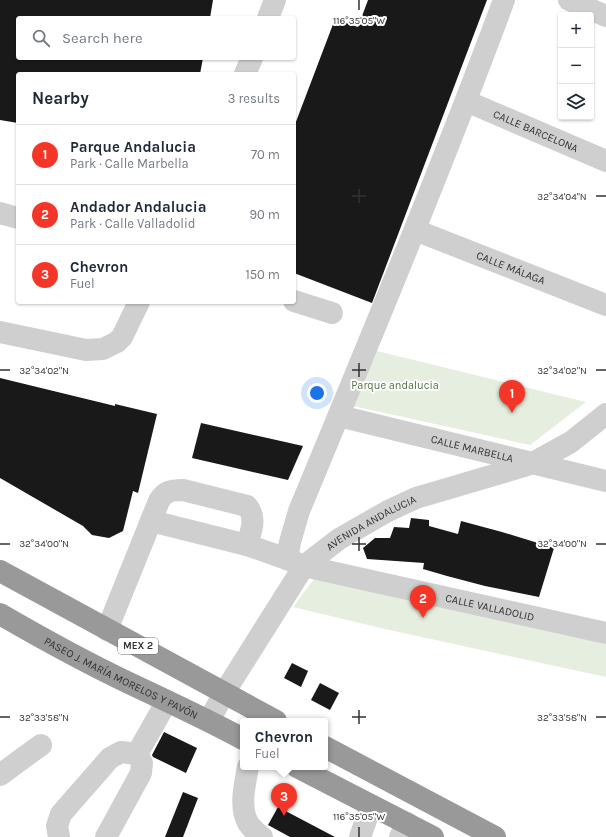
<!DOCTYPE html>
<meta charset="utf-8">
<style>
:root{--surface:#fff;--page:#f6f6f7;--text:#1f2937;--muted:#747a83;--line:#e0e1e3;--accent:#f43629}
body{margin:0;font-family:Karla,sans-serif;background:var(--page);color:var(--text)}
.controls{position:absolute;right:12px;top:12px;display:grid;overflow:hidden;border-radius:4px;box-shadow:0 1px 3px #0004}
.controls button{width:36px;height:36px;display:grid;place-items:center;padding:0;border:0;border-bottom:1px solid var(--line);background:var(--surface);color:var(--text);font:20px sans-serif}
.you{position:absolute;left:317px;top:393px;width:14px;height:14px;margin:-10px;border:3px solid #fff;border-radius:50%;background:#1a73e8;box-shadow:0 0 0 6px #1a73e833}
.badge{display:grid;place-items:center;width:26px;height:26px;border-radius:50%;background:var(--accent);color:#fff;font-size:13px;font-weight:700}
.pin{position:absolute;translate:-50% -33px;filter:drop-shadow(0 1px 2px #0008)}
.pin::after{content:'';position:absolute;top:21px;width:14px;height:12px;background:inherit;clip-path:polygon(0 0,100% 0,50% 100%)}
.popup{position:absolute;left:240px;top:718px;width:88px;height:52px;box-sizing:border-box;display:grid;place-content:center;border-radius:4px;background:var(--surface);filter:drop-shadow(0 1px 3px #0005);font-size:13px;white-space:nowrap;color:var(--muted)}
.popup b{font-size:15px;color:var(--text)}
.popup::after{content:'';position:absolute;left:50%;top:100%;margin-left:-8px;border:8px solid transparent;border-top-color:var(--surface)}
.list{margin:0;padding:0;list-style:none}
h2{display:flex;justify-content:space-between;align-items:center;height:52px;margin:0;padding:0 16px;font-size:17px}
h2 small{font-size:13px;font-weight:400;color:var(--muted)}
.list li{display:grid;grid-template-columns:26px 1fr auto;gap:12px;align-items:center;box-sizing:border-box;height:60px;padding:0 16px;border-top:1px solid var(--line)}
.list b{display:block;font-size:15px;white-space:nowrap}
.list p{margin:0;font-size:13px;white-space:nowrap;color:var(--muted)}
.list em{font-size:13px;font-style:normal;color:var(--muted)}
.icon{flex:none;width:22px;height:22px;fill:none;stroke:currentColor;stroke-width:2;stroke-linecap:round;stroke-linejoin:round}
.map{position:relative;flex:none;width:606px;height:837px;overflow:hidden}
.search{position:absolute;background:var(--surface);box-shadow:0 1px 3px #0004;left:16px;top:16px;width:280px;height:44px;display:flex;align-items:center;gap:10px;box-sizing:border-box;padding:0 14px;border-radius:4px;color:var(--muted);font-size:15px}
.panel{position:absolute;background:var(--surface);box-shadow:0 1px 3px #0004;left:16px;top:72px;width:280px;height:232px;border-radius:4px}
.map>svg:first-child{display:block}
</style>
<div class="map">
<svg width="606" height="837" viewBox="0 0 606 837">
<rect width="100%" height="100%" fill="#fff"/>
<g fill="#e6efdf">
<path d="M 377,351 L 586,402 L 530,445 L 353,406 Z"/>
<path d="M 317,575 L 606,640 L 606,677 L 385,629 L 293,607 Z"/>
</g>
<g fill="#191919">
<path d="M 0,0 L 213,0 L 210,18 L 18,18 L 18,58 L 203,58 L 200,74 L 18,74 L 18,123 L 0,120 Z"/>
<path d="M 368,0 L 487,0 L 372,303 L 294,273 L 294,127 L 335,19 L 358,27 Z"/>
<path d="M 0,378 L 115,406 L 115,404 L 157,414 L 138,493 L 133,491 L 123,531 L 109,538 L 92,535 L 83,526 L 0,478 Z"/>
<path d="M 201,423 L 303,446 L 288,480 L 192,458 Z"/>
<path d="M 411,518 L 429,520 L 429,526 L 458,534 L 461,521 L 502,532 L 554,548 L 539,597 L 485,586 L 447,576 L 423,569 L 424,563 L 367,559 L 363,548 L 375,538 L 390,538 L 394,527 L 409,528 Z"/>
<path d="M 292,663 L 308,671 L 301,687 L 284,678 Z"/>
<path d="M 320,683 L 339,693 L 330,710 L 311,700 Z"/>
<path d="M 164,732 L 197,748 L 186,773 L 153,757 L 152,755 Z"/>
<path d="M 183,792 L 198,798 L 183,837 L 165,837 Z"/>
<path d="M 278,807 L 335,837 L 290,837 L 268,825 Z"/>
</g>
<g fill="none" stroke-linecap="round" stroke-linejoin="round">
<g stroke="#cfcfcf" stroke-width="22">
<path id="s1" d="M 504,0 C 440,172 369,342 299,511 L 290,542 L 287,559 L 304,566 L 606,633"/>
<path d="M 569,0 L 606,16"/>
<path d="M 268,18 L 275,0"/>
<path d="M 245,74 L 252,58"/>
<path id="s2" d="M 466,101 L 606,161"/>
<path d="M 0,213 L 18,218"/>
<path id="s3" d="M 415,230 L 606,305"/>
<path d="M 294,301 L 332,313"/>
<path d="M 0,332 L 86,350 L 103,349 L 117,342 L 122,337 L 139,302"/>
<path id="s4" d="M 339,416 L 606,481"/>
<path d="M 151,521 L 247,545"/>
<path d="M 107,630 L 159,501 C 165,491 171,490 183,490 L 247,506 C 257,518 251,531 247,545 L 287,559"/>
<path id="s5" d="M 209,721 L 224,693 L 304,566 L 339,539 L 388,511 L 416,498 L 531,464 L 571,442 L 606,414"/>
<path d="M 248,767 C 245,784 239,807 248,823 C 252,829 257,833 262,837"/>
<path d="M 0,775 L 41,745"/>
<path d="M 59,837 L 57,826 L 61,814 L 110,758 L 121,752 L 137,754"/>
<path d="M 106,837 L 141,773 L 142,763 L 137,754 L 167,701"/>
<path d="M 360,837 L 371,806"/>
<path d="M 400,837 L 407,823"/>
</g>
<g stroke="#999" stroke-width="22">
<path d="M 0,571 L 276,721"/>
<path id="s6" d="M 0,614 C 43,639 87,663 131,684 C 169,702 206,719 243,739"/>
<path d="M 325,747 L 495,837"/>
<path d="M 297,767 L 433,837"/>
</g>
</g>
<path fill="none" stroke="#323232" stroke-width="1.5" d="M 359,0 L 359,10M 359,189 L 359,203M 352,196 L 366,196M 596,196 L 606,196M 359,363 L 359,377M 0,370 L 10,370M 352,370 L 366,370M 596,370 L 606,370M 359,537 L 359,551M 0,544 L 10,544M 352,544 L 366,544M 596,544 L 606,544M 359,710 L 359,724M 0,717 L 10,717M 352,717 L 366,717M 596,717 L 606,717M 359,827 L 359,837"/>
<g text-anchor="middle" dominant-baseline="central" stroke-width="4" stroke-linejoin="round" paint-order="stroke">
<rect fill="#fff" stroke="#707070" stroke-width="1" x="118" y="638" width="40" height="16" rx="3"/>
<g font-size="10" font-weight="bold" fill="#323232">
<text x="138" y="646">MEX 2</text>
</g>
<g font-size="11" fill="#323232" stroke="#fff">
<text stroke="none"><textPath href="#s2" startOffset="76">CALLE BARCELONA</textPath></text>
<text stroke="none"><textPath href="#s3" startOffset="103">CALLE MÁLAGA</textPath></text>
<text stroke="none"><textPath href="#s4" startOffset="137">CALLE MARBELLA</textPath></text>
<text stroke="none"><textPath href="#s5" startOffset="262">AVENIDA ANDALUCIA</textPath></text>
<text stroke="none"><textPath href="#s1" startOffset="809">CALLE VALLADOLID</textPath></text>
<text stroke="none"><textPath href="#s6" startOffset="137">PASEO J. MARÍA MORELOS Y PAVÓN</textPath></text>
</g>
<g font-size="11" fill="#4d723a" stroke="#fff">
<text x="395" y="385">Parque andalucia</text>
</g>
</g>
<g font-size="10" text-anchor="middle" fill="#323232" stroke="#fff" stroke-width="4" stroke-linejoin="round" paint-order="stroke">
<text x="359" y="24">116°35'05"W</text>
<text x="562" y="200">32°34'04"N</text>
<text x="44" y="374">32°34'02"N</text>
<text x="562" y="374">32°34'02"N</text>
<text x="44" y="547">32°34'00"N</text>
<text x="562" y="547">32°34'00"N</text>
<text x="44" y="721">32°33'58"N</text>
<text x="562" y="721">32°33'58"N</text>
<text x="359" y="820">116°35'05"W</text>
</g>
</svg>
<div class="controls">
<button>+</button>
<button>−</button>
<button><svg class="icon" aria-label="layers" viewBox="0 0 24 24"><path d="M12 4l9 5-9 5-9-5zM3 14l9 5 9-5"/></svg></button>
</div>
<div class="you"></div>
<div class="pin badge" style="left:512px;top:413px">1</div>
<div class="pin badge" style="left:423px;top:618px">2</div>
<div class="pin badge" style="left:284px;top:816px">3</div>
<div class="popup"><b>Chevron</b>Fuel</div>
<div class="search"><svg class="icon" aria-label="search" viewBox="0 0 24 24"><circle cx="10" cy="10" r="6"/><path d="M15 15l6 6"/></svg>Search here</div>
<section class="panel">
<h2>Nearby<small>3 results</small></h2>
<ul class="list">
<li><span class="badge">1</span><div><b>Parque Andalucia</b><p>Park · Calle Marbella</p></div><em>70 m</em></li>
<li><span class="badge">2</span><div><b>Andador Andalucia</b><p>Park · Calle Valladolid</p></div><em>90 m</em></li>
<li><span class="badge">3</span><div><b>Chevron</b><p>Fuel</p></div><em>150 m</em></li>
</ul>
</section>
</div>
